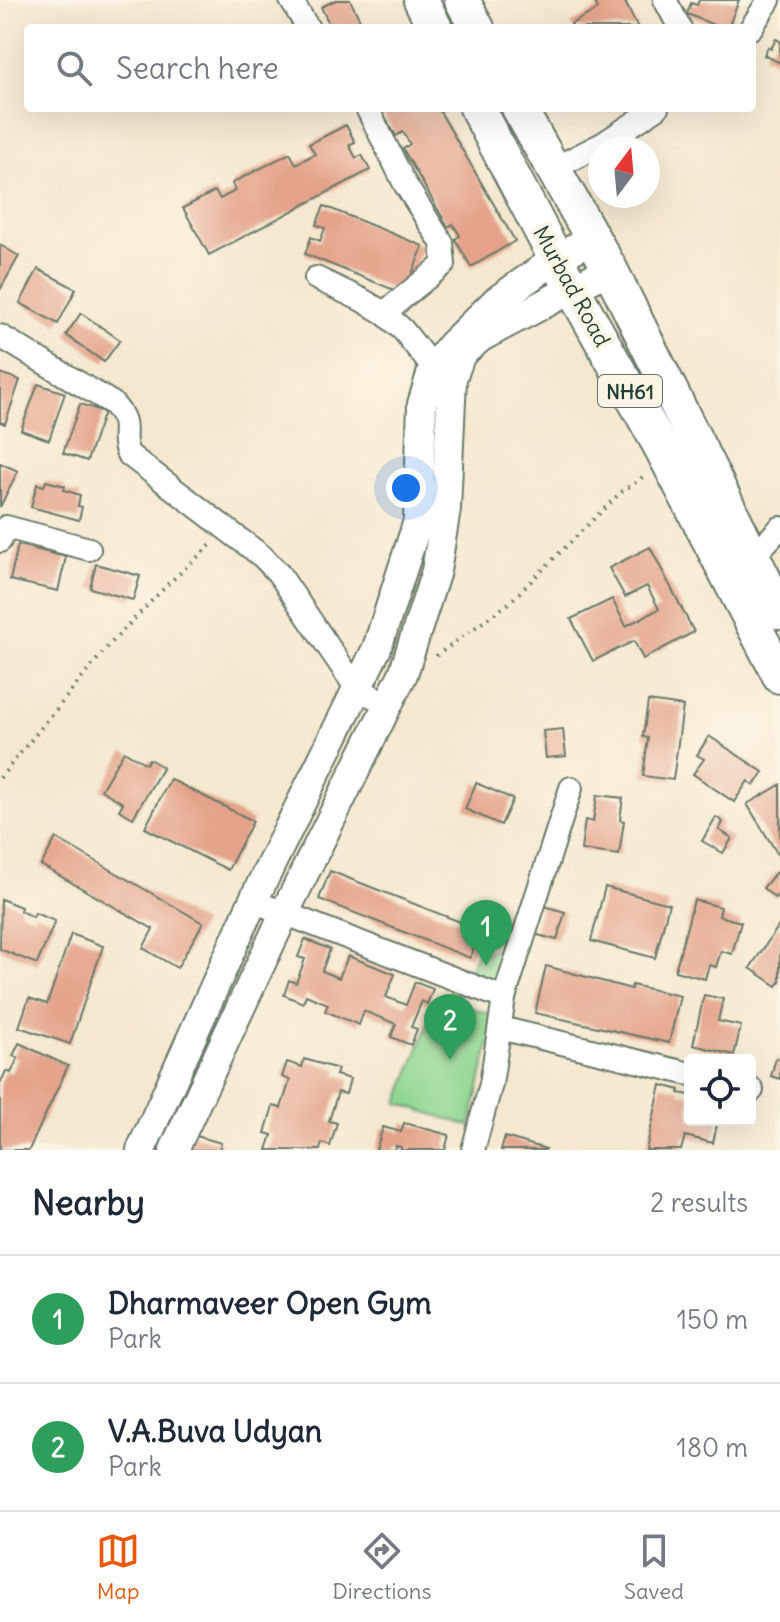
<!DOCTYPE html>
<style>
:root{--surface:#fff;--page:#f6f6f7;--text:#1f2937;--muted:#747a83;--line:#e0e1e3;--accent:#ea580c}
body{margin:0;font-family:Delius,sans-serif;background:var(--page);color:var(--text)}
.controls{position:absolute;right:24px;bottom:24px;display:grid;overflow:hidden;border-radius:8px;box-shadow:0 8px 32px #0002}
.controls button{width:72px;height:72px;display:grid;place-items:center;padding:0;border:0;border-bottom:2px solid var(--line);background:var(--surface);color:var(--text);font:40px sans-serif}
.compass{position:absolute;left:588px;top:136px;width:72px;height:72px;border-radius:50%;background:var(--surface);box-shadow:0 8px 32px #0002;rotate:16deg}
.you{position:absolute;left:406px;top:488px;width:28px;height:28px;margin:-20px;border:6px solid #fff;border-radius:50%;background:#1a73e8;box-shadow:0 0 0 12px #1a73e833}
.badge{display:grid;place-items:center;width:52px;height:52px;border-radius:50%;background:var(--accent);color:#fff;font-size:26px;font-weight:700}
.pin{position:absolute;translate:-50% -66px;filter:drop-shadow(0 2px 4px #0008)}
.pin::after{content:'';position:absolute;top:42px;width:28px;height:24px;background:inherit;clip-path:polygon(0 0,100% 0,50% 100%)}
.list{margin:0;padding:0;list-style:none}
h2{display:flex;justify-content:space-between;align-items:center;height:104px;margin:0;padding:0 32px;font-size:34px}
h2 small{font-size:26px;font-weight:400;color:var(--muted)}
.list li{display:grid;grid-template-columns:52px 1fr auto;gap:24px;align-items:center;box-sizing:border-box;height:128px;padding:0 32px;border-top:2px solid var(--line)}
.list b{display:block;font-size:30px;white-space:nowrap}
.list p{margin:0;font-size:26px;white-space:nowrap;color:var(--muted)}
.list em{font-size:26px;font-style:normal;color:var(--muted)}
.icon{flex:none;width:44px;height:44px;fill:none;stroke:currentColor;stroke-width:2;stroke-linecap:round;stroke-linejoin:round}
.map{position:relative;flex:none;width:780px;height:1150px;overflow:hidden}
.search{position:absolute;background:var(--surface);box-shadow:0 8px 32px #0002;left:24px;right:24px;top:24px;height:88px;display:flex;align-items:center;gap:20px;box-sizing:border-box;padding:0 28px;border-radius:8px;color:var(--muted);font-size:30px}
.sheet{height:360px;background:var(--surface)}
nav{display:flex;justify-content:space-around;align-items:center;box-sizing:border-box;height:112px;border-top:2px solid var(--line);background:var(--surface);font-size:22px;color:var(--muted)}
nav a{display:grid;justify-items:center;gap:4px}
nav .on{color:var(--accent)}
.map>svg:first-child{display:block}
</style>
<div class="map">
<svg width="780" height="1150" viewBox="0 0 780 1150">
<rect width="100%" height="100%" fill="#fcf5e5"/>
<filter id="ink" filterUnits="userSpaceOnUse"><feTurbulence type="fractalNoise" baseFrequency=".0125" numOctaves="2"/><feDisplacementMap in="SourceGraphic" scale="16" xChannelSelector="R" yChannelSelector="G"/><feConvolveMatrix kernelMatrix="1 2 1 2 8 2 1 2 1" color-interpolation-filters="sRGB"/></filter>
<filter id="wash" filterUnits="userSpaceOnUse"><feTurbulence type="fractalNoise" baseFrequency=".006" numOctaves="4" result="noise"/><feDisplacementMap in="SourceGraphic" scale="32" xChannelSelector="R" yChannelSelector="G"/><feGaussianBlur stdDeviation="1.8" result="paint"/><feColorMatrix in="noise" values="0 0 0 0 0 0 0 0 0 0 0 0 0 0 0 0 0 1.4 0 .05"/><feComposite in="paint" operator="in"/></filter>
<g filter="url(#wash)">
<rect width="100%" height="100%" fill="#f4e8cf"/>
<g fill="#90d792" stroke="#588a63" stroke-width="2">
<path d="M 501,947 L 507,949 L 497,983 L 465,979 L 479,949 L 485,953 Z"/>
<path d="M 438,997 L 496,1016 L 470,1126 L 398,1103 Z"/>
</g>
<g id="blocks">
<g fill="#e4a38a">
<path d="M 336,0 L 350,0 L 364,28 L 331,28 L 321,7 Z"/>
<path d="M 594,0 L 624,0 L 638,28 L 573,28 L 571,24 L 598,9 Z"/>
<path d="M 699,0 L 739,0 L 728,28 L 721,28 L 687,14 L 691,3 L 697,5 Z"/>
<path d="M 776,39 L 780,41 L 780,63 L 764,55 L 768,47 L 771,49 Z"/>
<path d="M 379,108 L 438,108 L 515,241 L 471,267 L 455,239 L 460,236 L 453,224 L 448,227 L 403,149 L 410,144 L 403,132 L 396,136 Z"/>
<path d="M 346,125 L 355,142 L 349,145 L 356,158 L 362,155 L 370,170 L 209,255 L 183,208 L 215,191 L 220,199 L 235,191 L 232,183 L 290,153 L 296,164 L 315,154 L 309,144 Z"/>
<path d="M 324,206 L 423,246 L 404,294 L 305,254 L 311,237 L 320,241 L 325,228 L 316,225 Z"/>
<path d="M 0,245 L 19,256 L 0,290 Z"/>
<path d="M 38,269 L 76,289 L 58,324 L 20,303 Z"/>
<path d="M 81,313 L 120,340 L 104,362 L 66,335 Z"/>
<path d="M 0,373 L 20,380 L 5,424 L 0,422 Z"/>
<path d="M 38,384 L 65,393 L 49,440 L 21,430 Z"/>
<path d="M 80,404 L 104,412 L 87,461 L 63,453 Z"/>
<path d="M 0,463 L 18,471 L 0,507 Z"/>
<path d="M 46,481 L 65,486 L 64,490 L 80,495 L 78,506 L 82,507 L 79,520 L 31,507 L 37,484 L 44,486 Z"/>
<path d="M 18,545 L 66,557 L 58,591 L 10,580 Z"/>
<path d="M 650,547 L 694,632 L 643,659 L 634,641 L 593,661 L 571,619 L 612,599 L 626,626 L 659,609 L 647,586 L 625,597 L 609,568 Z"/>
<path d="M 96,564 L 140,576 L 133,600 L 90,588 Z"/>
<path d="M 648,701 L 683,706 L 673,780 L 643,776 L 648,738 L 643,737 Z"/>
<path d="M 563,729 L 566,756 L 546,758 L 543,731 Z"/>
<path d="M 709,736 L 763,772 L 754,785 L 748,781 L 734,802 L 693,774 L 704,759 L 697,755 Z"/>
<path d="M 124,751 L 146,764 L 149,759 L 163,767 L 133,818 L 119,810 L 123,803 L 101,790 Z"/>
<path d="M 170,779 L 253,821 L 228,870 L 145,828 Z"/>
<path d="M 476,783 L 513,799 L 501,825 L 465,809 Z"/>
<path d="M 780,785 L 780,858 L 747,804 Z"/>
<path d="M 597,795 L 623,798 L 620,820 L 624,821 L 619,855 L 581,850 L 585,820 L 593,822 Z"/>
<path d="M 716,817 L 723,822 L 719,830 L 732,838 L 723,853 L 702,841 Z"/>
<path d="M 56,838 L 203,923 L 177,968 L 143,948 L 153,929 L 41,865 Z"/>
<path d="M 330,871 L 481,930 L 470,958 L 319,899 Z"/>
<path d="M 776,872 L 780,875 L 780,892 L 775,898 L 763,888 Z"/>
<path d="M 605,887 L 669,904 L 655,958 L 591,941 Z"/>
<path d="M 1,899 L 21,907 L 20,911 L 33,917 L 35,913 L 55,921 L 37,964 L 0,949 Z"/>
<path d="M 694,900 L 721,907 L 719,916 L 741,922 L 732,954 L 721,951 L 716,967 L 709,965 L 705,979 L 675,971 Z"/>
<path d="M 541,905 L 565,912 L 557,940 L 534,934 Z"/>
<path d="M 780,924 L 780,981 L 777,986 L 750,968 Z"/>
<path d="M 71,934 L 103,946 L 70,1044 L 19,1027 L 29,998 L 47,1004 Z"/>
<path d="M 305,939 L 330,949 L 322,971 L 339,978 L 348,956 L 395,974 L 386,997 L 406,1005 L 415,982 L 433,989 L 427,1004 L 422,1001 L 411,1027 L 417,1029 L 411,1045 L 391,1037 L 396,1024 L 364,1011 L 359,1025 L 325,1011 L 328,1004 L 306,995 L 303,1003 L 284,995 L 289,980 L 296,983 L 305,959 L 298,957 Z"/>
<path d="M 546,966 L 631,989 L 632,985 L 680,996 L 669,1043 L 535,1013 Z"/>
<path d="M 704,995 L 723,999 L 718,1021 L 741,1026 L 734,1055 L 693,1045 Z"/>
<path d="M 19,1043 L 68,1066 L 29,1150 L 0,1150 L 0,1084 L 6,1071 L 11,1073 L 18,1058 L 13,1056 Z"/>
<path d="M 776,1058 L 780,1059 L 780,1079 L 771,1076 Z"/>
<path d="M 304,1059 L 338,1069 L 336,1075 L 350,1079 L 346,1094 L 338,1092 L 329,1121 L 337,1123 L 330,1146 L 322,1143 L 320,1150 L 267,1150 L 272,1135 L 265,1133 L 273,1106 L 281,1108 L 290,1080 L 282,1077 L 287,1062 L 302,1067 Z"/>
<path d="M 661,1085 L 680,1090 L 679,1093 L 690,1095 L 690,1120 L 718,1120 L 713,1143 L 685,1136 L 681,1150 L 646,1150 Z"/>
<path d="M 404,1123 L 449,1135 L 445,1150 L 401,1150 L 401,1147 L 396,1146 L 395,1150 L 376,1150 L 383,1127 L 401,1132 Z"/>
<path d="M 193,1135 L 221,1143 L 219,1150 L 188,1150 Z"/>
<path d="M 505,1137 L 546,1149 L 545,1150 L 501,1150 Z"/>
</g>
</g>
</g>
<g filter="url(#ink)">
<use href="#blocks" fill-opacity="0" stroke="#6a796a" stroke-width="2"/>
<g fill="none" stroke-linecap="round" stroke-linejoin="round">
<g stroke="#6a796a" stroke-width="26">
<g id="minor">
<path d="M 291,0 L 308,28"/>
<path d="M 665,0 L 680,28"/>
<path d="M 751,28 L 769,0"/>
<path d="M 553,169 L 604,143 L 657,108"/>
<path d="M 316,278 L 362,300 L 384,313 L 444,264 L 442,243 L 405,184 L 367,108"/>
<path d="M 384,313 L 403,330 L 433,368"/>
<path d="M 0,336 L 112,403 C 135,427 118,432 128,454 L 263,557 L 279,574 L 357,689 L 387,703"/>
<path d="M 0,541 L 6,527 L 89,549"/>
<path d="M 744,566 L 780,528"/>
<path d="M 253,901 L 504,998 L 491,1084 L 473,1150"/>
<path d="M 504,998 L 571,788"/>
<path d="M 500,1028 L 690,1074"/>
<path d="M 750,1089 L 752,1090"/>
</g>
</g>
<g stroke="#6a796a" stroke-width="32">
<g id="major">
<path d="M 141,1150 L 253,901 L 377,648 L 418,521 L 422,404 L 433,368 L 451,345 L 496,301 L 556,259 L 591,239"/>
<path d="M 174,1150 L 285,912 L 403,674 L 436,571 L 446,509 L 452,378 L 461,354 L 481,337 L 610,269"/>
</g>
</g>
<g stroke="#6a796a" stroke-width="38">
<g id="highway">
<path d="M 421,0 L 435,28"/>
<path d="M 462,0 L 477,28"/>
<path d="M 477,108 L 556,259 L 661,447 L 780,676"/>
<path d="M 519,108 L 610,269 L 780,612"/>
</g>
</g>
<g stroke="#6a796a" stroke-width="4" stroke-dasharray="2 6" stroke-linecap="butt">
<path d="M 436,656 L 509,603 L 620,493 L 647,474"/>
<path d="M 0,778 L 109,645 L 168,584 L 213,543"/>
</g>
<use href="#minor" stroke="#fff" stroke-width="22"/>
<use href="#major" stroke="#fff" stroke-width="28"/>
<use href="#highway" stroke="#fff" stroke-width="34"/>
</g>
</g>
<g text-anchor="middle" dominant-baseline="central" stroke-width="8" stroke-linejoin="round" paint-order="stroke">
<rect fill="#fcf5e5" stroke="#617469" stroke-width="2" x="598" y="375" width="64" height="32" rx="6"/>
<g font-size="20" font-weight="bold" fill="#1f3d34">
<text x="630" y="391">NH61</text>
</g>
<g font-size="22" fill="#1f3d34" stroke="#fcf5e5">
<text transform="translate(572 286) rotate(61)">Murbad Road</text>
</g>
</g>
</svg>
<div class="controls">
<button><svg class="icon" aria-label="locate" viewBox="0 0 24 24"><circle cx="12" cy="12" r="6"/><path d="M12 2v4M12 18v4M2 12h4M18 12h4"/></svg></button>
</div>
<svg class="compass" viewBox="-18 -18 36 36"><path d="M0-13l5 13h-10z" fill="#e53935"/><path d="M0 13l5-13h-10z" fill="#747a83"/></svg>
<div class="you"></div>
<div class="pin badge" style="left:486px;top:966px;background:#2e9e5b">1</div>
<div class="pin badge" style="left:450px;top:1060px;background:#2e9e5b">2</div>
<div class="search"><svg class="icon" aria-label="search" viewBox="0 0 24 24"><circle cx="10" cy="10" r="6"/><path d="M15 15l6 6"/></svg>Search here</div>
</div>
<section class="sheet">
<h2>Nearby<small>2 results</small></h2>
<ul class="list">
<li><span class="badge" style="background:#2e9e5b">1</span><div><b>Dharmaveer Open Gym</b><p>Park</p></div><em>150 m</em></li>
<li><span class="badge" style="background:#2e9e5b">2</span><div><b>V.A.Buva Udyan</b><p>Park</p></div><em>180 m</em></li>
</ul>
</section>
<nav>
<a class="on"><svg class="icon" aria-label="map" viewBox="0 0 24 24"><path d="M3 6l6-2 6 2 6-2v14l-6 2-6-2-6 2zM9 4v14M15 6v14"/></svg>Map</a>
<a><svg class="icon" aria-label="directions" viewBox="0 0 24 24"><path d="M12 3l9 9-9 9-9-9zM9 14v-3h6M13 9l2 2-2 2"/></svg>Directions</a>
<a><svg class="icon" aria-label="saved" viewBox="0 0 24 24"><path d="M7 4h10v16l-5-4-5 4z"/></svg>Saved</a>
</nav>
